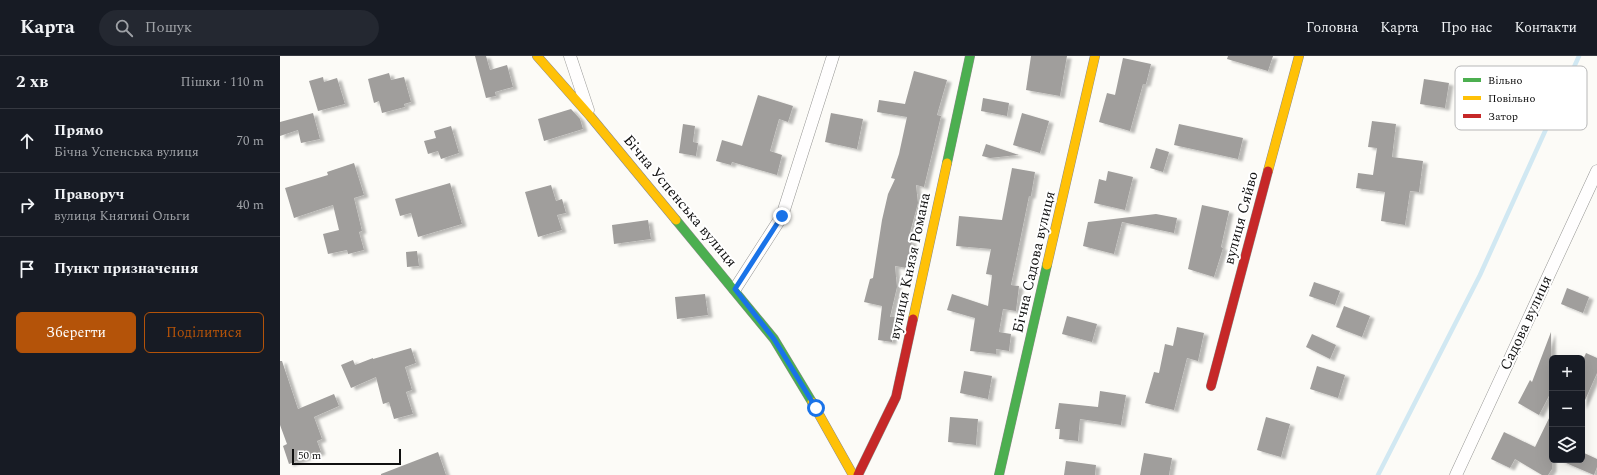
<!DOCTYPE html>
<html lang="uk">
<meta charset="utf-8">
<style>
:root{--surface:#171b24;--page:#242831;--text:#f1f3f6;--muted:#9ea1a6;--line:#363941;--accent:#b45309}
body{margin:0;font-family:Spectral,serif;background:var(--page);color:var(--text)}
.controls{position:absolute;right:12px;bottom:12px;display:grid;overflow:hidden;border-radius:6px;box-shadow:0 4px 16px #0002}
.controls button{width:36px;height:36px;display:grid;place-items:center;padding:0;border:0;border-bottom:1px solid var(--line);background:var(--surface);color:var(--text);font:20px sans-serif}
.scale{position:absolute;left:12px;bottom:10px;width:109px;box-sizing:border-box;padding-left:4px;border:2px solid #101010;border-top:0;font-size:11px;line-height:14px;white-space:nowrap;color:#101010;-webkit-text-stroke:3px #fff;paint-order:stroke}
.stop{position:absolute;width:12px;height:12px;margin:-9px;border:3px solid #1a73e8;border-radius:50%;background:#fff}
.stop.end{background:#1a73e8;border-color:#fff;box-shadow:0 1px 4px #0008}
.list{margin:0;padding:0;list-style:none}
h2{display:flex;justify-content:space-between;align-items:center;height:52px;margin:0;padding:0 16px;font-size:17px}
h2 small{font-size:13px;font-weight:400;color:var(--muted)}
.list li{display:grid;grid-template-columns:26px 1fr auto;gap:12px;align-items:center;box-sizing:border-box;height:64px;padding:0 16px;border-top:1px solid var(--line)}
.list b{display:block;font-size:15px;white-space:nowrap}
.list p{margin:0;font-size:13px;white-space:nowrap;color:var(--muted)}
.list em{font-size:13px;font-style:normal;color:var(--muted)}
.actions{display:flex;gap:8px;padding:12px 16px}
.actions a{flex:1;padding:9px 0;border:1px solid var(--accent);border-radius:6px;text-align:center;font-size:14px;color:var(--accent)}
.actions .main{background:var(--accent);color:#fff}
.icon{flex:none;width:22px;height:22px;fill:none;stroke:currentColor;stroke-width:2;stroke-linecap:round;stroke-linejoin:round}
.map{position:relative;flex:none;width:1317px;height:419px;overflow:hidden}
header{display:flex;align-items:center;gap:24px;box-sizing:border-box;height:56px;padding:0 20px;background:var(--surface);border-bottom:1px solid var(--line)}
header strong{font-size:19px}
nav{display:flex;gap:22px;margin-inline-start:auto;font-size:14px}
.search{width:280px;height:36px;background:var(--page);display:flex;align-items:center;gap:10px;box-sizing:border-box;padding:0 14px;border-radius:22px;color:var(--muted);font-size:15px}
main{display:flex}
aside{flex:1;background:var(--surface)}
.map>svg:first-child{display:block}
</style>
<header>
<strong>Карта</strong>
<div class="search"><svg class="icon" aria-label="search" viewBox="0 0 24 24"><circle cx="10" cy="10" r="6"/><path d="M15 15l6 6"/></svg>Пошук</div>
<nav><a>Головна</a><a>Карта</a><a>Про нас</a><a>Контакти</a></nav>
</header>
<main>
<aside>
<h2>2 хв<small>Пішки · 110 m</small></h2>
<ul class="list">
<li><svg class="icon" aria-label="ahead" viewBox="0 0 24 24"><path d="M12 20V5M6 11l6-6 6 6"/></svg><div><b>Прямо</b><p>Бічна Успенська вулиця</p></div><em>70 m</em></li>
<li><svg class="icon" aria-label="right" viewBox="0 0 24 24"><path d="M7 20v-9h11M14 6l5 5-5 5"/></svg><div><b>Праворуч</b><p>вулиця Княгині Ольги</p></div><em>40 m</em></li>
<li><svg class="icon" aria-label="arrive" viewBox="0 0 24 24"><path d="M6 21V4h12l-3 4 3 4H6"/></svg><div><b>Пункт призначення</b></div></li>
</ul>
<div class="actions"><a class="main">Зберегти</a><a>Поділитися</a></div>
</aside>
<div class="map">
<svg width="1317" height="419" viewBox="0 0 1317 419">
<defs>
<filter id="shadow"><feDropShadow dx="4.5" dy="2.5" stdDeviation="1" flood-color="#0004"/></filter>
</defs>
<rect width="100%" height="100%" fill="#fcfbf7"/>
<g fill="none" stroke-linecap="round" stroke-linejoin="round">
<path stroke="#d1e8f2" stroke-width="4.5" d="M 1098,419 L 1200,219 L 1299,0"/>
</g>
<g fill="#a09e9c" filter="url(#shadow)">
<path d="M 195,0 L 206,0 L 210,14 L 227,9 L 233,31 L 215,36 L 216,40 L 206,42 Z"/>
<path d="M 751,0 L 787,0 L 780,40 L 746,34 Z"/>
<path d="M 948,0 L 993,0 L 988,15 L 947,3 Z"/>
<path d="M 843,2 L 871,8 L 866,28 L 863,28 L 850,75 L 819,66 L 827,37 L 835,39 Z"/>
<path d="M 634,15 L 667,24 L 657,59 L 661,60 L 644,131 L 636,129 L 638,147 L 628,184 L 632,185 L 627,212 L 615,210 L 617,231 L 610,261 L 615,261 L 612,286 L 598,284 L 602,250 L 584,246 L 590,223 L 593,222 L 602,164 L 608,138 L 615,123 L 611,122 L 619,98 L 627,61 L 597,56 L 599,44 L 625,48 Z"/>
<path d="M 109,17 L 111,24 L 124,21 L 131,46 L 124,48 L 125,51 L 102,57 L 99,45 L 94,47 L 88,23 Z"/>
<path d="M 43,21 L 44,26 L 57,22 L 65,48 L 38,55 L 29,25 Z"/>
<path d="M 1144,23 L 1169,27 L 1165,52 L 1140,48 Z"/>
<path d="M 478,39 L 513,50 L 508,66 L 499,63 L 490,95 L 502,99 L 497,119 L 452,106 L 451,109 L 436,105 L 442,84 L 462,90 Z"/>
<path d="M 703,42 L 729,47 L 727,60 L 701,55 Z"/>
<path d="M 291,53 L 300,63 L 303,73 L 264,85 L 258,63 Z"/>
<path d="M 33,57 L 40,83 L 21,87 L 18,74 L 0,80 L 0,66 Z"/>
<path d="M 551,57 L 583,63 L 577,93 L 545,86 Z"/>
<path d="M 742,57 L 769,65 L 760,97 L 733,89 Z"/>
<path d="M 1092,65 L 1116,68 L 1112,101 L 1143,105 L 1139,136 L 1130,135 L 1125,169 L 1101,165 L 1105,136 L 1076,132 L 1078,117 L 1093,119 L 1097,92 L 1088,91 Z"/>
<path d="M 403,68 L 415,70 L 413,86 L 418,87 L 416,100 L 399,97 Z"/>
<path d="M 899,68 L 963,82 L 958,103 L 894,89 Z"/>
<path d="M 171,70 L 179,97 L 161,103 L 158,95 L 148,98 L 144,85 L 156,82 L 154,75 Z"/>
<path d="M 706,88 L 739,99 L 710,102 L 702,100 Z"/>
<path d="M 876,92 L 889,96 L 883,116 L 870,112 Z"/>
<path d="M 74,107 L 84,139 L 74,142 L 82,175 L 79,176 L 84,194 L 68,198 L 67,194 L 48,198 L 43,178 L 59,174 L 53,149 L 14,162 L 5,132 L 48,119 L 47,116 Z"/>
<path d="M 732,112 L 755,116 L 751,140 L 749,140 L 731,229 L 739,230 L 736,255 L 723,253 L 719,276 L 731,278 L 729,295 L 716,293 L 716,298 L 690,295 L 695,262 L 667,254 L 672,238 L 708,250 L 712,219 L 706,218 L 711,193 L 676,190 L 679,160 L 722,164 Z"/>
<path d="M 828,115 L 853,121 L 845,154 L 814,147 L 819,123 L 826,125 Z"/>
<path d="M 170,127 L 182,168 L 138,181 L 131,157 L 120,160 L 115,143 Z"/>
<path d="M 271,129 L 276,145 L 282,143 L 286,157 L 277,159 L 282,174 L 258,181 L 245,136 Z"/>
<path d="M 922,149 L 949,155 L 941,191 L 943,192 L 934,221 L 908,213 Z"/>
<path d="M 876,158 L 897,162 L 894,177 L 842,166 L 834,198 L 803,190 L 808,166 Z"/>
<path d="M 368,164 L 371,183 L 334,188 L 332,169 Z"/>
<path d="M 137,195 L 139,210 L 127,211 L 126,196 Z"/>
<path d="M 1034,226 L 1060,235 L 1055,249 L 1029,240 Z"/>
<path d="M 1287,232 L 1309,241 L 1303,257 L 1281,248 Z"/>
<path d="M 425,238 L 428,259 L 397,263 L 395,241 Z"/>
<path d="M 1064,250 L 1090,260 L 1082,281 L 1056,271 Z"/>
<path d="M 787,260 L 817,268 L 812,286 L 782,278 Z"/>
<path d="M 897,271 L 924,277 L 918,305 L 907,302 L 894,354 L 865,347 L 874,316 L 879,317 L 885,288 L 893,290 Z"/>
<path d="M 1271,276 L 1272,334 L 1259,359 L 1238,347 L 1250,324 L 1252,326 Z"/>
<path d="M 1032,278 L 1056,289 L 1050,303 L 1026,291 Z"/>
<path d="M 131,292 L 136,307 L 125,311 L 132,334 L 126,336 L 133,358 L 114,363 L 109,346 L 103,348 L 96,321 L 71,332 L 61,309 L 73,304 L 75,309 L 93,302 L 93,303 Z"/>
<path d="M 1306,297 L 1317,302 L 1317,317 L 1302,351 L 1302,306 Z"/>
<path d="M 0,305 L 2,305 L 18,353 L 54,338 L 59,350 L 34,361 L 42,383 L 37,385 L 41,396 L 9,408 L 3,390 L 7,388 L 0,369 Z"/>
<path d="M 1037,310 L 1065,319 L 1058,342 L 1030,333 Z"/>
<path d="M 684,315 L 712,320 L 708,343 L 680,337 Z"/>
<path d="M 820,335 L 846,339 L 841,369 L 800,363 L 798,385 L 779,383 L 780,373 L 775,373 L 779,347 L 818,351 Z"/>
<path d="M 1272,356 L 1272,413 L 1268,419 L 1262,419 L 1235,403 L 1230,412 L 1211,403 L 1224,376 L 1255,391 Z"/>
<path d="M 670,361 L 698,363 L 696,389 L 668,386 Z"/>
<path d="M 986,361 L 1010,368 L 1001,401 L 977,394 Z"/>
<path d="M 158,396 L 166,419 L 101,419 L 101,418 Z"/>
<path d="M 1302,396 L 1317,403 L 1317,411 L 1314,419 L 1279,404 L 1302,404 Z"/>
<path d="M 864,397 L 892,402 L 889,419 L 860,419 Z"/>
<path d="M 786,405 L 816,409 L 815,419 L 784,419 Z"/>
</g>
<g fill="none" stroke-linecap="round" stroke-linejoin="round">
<g stroke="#969694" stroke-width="13">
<g id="street">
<path d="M 290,0 L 308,54"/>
<path d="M 455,233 L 502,160 L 553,0"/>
<path d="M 1176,419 L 1317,115"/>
</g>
</g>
<g stroke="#8d8c8b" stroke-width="10">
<g id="fast">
<path d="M 667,107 L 690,0"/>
<path d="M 396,164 L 494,283 L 532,346"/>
<path d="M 719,419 L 767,209"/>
</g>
</g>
<g stroke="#8d8c8b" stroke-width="10">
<g id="slow">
<path d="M 257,0 L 310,60 L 396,164"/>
<path d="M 988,115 L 1019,0"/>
<path d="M 767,209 L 815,0"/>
<path d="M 633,263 L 667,107"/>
<path d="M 532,346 L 573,419"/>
</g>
</g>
<g stroke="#8d8c8b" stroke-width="10">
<g id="jam">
<path d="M 931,330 L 988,115"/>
<path d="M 578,419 L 616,341 L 633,263"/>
</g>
</g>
<use href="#street" stroke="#fffefe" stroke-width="12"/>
<use href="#fast" stroke="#4caf50" stroke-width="9"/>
<use href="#slow" stroke="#ffc107" stroke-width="9"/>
<use href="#jam" stroke="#c62828" stroke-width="9"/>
</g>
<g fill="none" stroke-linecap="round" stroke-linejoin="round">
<path stroke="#1a73e8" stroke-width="5" d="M 502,160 L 455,233 L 494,283 L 536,352"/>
</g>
<g text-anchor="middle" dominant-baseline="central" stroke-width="4" stroke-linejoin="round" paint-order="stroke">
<g font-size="15" fill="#101010" stroke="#fff">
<text transform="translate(400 145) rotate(50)">Бічна Успенська вулиця</text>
<text transform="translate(961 162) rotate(-75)">вулиця Сяйво</text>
<text transform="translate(754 206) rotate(-77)">Бічна Садова вулиця</text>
<text transform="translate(630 210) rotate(-78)">вулиця Князя Романа</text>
<text transform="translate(1246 267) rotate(-65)">Садова вулиця</text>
</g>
</g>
<rect x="1175" y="10" width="132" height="64" rx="6" fill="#fff" stroke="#b7b7b7" stroke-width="1"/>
<rect x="1183" y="22" width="18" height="4" fill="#4caf50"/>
<rect x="1183" y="40" width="18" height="4" fill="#ffc107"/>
<rect x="1183" y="58" width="18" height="4" fill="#c62828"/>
<g font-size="11" fill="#101010">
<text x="1208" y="28">Вільно</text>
<text x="1208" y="46">Повільно</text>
<text x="1208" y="64">Затор</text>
</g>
</svg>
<div class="controls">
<button>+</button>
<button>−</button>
<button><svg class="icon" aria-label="layers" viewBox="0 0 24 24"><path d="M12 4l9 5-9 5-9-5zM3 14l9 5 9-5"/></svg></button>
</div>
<div class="scale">50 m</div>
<div class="stop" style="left:536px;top:352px"></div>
<div class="stop end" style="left:502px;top:160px"></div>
</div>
</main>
